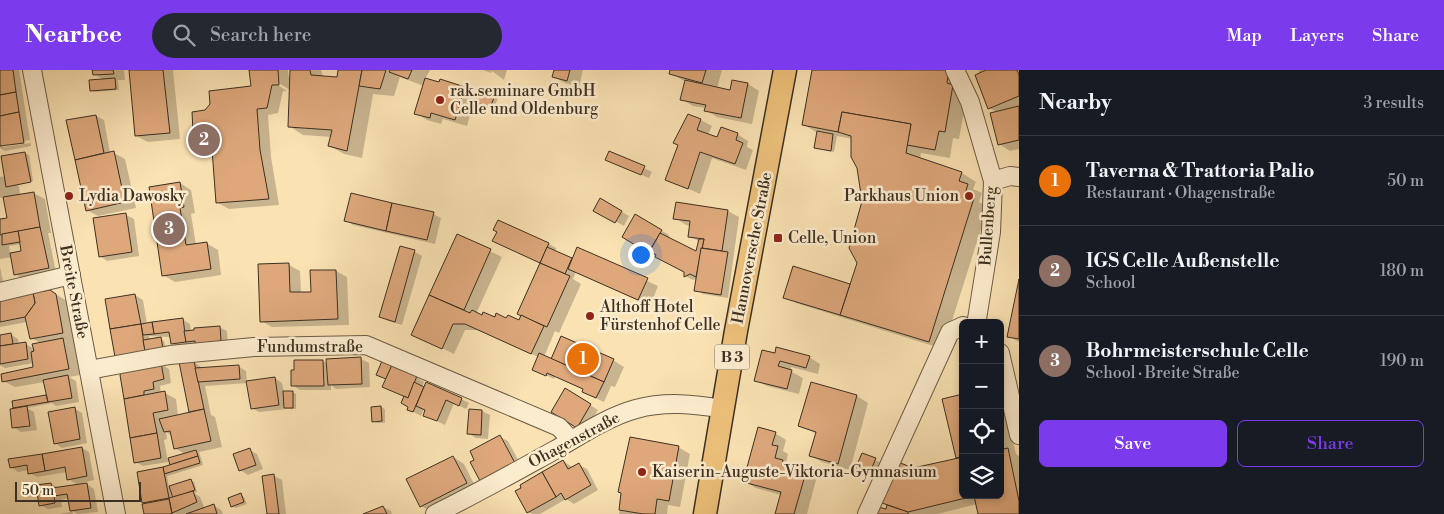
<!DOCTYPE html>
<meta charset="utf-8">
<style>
:root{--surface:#171b24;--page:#242831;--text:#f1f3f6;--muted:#9ea1a6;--line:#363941;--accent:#7c3aed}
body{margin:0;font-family:"Libre Bodoni",serif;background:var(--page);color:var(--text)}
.controls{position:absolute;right:15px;bottom:15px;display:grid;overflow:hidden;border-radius:8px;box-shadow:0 2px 8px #0003}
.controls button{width:45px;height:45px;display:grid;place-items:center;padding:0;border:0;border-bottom:1px solid var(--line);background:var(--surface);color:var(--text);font:25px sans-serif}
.scale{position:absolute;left:15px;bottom:12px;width:126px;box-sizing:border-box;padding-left:5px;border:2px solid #3c3022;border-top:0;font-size:14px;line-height:18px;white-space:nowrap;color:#3c3022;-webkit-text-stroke:4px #fcecce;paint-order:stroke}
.you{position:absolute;left:640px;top:184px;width:18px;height:18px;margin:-12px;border:4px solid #fff;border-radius:50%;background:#1a73e8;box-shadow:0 0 0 8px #1a73e833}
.badge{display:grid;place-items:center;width:32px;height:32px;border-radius:50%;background:var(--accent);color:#fff;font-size:16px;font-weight:700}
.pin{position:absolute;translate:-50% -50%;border:2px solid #fff;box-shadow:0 1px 5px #0006}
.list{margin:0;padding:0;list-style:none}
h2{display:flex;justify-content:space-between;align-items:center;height:65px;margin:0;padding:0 20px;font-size:21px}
h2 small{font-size:16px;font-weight:400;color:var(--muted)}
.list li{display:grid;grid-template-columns:32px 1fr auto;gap:15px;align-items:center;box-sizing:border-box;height:90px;padding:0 20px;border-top:1px solid var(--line)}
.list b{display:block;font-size:19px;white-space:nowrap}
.list p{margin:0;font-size:16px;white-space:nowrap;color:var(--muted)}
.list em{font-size:16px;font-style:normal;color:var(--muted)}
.actions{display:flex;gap:10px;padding:15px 20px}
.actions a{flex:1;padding:11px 0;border:1px solid var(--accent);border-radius:8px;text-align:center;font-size:18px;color:var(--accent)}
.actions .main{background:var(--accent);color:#fff}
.icon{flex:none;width:28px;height:28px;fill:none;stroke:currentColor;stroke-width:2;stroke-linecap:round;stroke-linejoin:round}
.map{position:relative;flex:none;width:1019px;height:444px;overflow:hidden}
header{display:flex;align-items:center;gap:30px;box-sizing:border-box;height:70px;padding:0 25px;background:var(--accent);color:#fff}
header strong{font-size:24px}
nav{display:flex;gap:28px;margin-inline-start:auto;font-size:18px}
.search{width:350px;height:45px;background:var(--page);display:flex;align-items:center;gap:12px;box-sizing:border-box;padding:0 18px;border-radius:28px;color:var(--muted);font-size:19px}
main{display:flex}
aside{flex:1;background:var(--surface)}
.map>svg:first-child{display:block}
</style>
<header>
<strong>Nearbee</strong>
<div class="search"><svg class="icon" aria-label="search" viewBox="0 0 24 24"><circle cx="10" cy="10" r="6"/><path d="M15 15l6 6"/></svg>Search here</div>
<nav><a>Map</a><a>Layers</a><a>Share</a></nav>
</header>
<main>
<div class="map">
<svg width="1019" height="444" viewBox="0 0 1019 444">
<rect width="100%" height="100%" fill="#fae2b3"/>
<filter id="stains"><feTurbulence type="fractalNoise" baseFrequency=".004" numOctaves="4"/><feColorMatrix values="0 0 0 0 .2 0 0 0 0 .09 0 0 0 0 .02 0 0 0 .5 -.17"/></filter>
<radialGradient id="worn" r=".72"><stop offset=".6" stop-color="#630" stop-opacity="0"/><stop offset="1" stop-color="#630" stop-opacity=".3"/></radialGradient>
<g fill="#0003" fill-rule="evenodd">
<path d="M 0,0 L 19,0 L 31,76 L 5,81 L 0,78 ZM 30,70 L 30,73 L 3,77 L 3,75 Z"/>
<path d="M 93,0 L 124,0 L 125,10 L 118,10 L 119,20 L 95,22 L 91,20 L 104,10 L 94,4 Z"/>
<path d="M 131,0 L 173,0 L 180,69 L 148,72 L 136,66 Z"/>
<path d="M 251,0 L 288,0 L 289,8 L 290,8 L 291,0 L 321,0 L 323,7 L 338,8 L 340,0 L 430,0 L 425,9 L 440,14 L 441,11 L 465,18 L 476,24 L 467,56 L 443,49 L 441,54 L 427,50 L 416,43 L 424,16 L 400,7 L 394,26 L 373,24 L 362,88 L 344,84 L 330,76 L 332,67 L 303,65 L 289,56 L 290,20 L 274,10 L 273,12 L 287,21 L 283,21 L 278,43 L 268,45 L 271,87 L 279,135 L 229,139 L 218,133 L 213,85 L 207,86 L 195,79 L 206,41 L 252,17 Z"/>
<path d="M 483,0 L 507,0 L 504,10 L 492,1 L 491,3 Z"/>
<path d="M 556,0 L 583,0 L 579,17 L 565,13 L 554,7 Z"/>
<path d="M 671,0 L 722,0 L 717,18 L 731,21 L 748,14 L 759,21 L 752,54 L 717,47 L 706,40 L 706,38 L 693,36 L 682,29 L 686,12 L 670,3 Z"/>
<path d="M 813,0 L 944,0 L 951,10 L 967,24 L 959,69 L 953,68 L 950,88 L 921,83 L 920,90 L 962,103 L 976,112 L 973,119 L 982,123 L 979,132 L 988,137 L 943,279 L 796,233 L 785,227 L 794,197 L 851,215 L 858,193 L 863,131 L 853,69 L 837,66 L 834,82 L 815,78 L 818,63 L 804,55 Z"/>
<path d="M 978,0 L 1019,0 L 1019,79 L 1010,81 L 999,74 L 997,42 L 989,38 L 981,4 Z"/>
<path d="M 494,26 L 498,28 L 494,38 L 479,32 Z"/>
<path d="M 96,46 L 104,50 L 110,83 L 114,83 L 125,89 L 136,138 L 98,146 L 87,140 L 76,88 Z"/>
<path d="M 688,46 L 701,50 L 712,56 L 708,65 L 717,68 L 737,64 L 748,71 L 747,77 L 753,80 L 746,100 L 712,88 L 700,124 L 666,109 Z"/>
<path d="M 25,83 L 29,85 L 33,111 L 18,113 L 18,116 L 34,114 L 19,116 L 20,125 L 33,123 L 45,129 L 51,163 L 48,163 L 56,202 L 22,208 L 15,204 L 12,187 L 0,189 L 0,147 L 1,151 L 9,149 L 4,127 L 0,128 L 0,107 L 6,106 ZM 21,174 L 23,182 L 10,184 L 9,176 Z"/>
<path d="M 615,94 L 644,98 L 652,102 L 649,108 Z"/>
<path d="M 180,113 L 191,120 L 195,143 L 191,144 L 196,175 L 206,173 L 218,180 L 221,205 L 175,212 L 163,205 Z"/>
<path d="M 601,130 L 629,146 L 624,156 L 595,140 Z"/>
<path d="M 677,133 L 728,141 L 739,147 L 728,228 L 703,224 L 696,220 L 697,209 L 693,210 L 685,206 L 685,202 L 623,167 L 636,146 L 669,165 L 668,168 L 697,183 L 700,172 L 689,166 L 690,156 L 686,155 L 675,148 Z"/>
<path d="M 433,144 L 441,148 L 435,174 L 353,155 L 346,150 Z"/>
<path d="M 126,145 L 134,149 L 139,186 L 107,191 L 100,186 Z"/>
<path d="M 499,152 L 549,174 L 556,178 L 555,182 L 573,190 L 578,179 L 658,216 L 650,236 L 576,202 L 573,209 L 581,214 L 559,263 L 555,261 L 544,287 L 551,290 L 613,290 L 624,297 L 615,317 L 611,316 L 604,332 L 591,326 L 585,319 L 555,306 L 554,309 L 541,303 L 538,287 L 478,260 L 465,260 L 454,284 L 413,264 L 457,165 L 502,187 L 476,244 L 520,252 L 541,193 L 494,171 L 498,161 Z"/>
<path d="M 401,178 L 415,182 L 422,186 L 402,255 L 388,251 L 381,247 Z"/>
<path d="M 289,195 L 300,201 L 301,223 L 312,223 L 336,201 L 347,207 L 349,255 L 272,257 L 261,251 Z"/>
<path d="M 0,197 L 3,211 L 0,212 Z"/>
<path d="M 1019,215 L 1019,272 L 1008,266 Z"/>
<path d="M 50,221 L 69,232 L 81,273 L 74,274 L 80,305 L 69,307 L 76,311 L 79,332 L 56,336 L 52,333 L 27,338 L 34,342 L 37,360 L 21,362 L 13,357 L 15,339 L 14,332 L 46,326 L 48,328 L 45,312 L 15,317 L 3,311 L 35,298 L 34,293 L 5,298 L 0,295 L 0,266 L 10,264 L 18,269 L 19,275 L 26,274 L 34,279 L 41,273 L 31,268 L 27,252 L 0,257 L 0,232 Z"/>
<path d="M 135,225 L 143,230 L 147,254 L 182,249 L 190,254 L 191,262 L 219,257 L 227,261 L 228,275 L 179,278 L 172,273 L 171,267 L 149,266 L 150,271 L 161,269 L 164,271 L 166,280 L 123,290 Z"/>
<path d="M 776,285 L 809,287 L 820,294 L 818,304 L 791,297 L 790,301 L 803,308 L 799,324 L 767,316 L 755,310 Z"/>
<path d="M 361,289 L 369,293 L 370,317 L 336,319 L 331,315 L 331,320 L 300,320 L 292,315 L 323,291 L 328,294 Z"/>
<path d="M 194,292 L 201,297 L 202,299 L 238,296 L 246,301 L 247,313 L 275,308 L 282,313 L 284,322 L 292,322 L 296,324 L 296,339 L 287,339 L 259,342 L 252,338 L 248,313 L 205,316 L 211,345 L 215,347 L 222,377 L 199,382 L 203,395 L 167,406 L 169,418 L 191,410 L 194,412 L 197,422 L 194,423 L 200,427 L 205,439 L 213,435 L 221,440 L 223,444 L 146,444 L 138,403 L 172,396 L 185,384 L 175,378 L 172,366 L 166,362 L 167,369 L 164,370 L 168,392 L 143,396 L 136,392 L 121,306 L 161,294 L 169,299 L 171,313 L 160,316 L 161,323 L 165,323 L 176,329 L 178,346 L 193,343 L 190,341 ZM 170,419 L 171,419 L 174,428 L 172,428 Z"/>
<path d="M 416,307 L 424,312 L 422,317 L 461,329 L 469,333 L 466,339 L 454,333 L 445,355 L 424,345 L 426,340 L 424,339 L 421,346 L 408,339 L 409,337 L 402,333 Z"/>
<path d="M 811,313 L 857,326 L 868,333 L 850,400 L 822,392 L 811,386 L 817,364 L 800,356 Z"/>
<path d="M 566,320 L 598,340 L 585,361 L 553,342 Z"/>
<path d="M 963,325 L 963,425 L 1000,425 L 1000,329 L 1003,331 L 1016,384 L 1019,386 L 1019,444 L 979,444 L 977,434 L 937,444 L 877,444 L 887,440 L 888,436 L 880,431 L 913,399 L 960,389 L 958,388 Z"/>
<path d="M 381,337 L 385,339 L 385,353 L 377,353 L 373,351 L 372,338 Z"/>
<path d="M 75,339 L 82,343 L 87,373 L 62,378 L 55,373 Z"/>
<path d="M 470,340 L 482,341 L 490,345 L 488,369 L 476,368 L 468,363 Z"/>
<path d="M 775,363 L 786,370 L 783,381 L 788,384 L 786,393 L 794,398 L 793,400 L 805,404 L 816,410 L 807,444 L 776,444 L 781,425 L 756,418 L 744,411 Z"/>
<path d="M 500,367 L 508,371 L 522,397 L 489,414 L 481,410 Z"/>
<path d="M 678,377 L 690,384 L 680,437 L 668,435 L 667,444 L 619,444 L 623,423 Z"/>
<path d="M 82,378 L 89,382 L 94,410 L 77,414 L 68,409 L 67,402 L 37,407 L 30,403 L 29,400 L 18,402 L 11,397 Z"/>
<path d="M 250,380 L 257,384 L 263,399 L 248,405 L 240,400 Z"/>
<path d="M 862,384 L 883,394 L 876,411 L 855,401 Z"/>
<path d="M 453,387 L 464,394 L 477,420 L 432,442 L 421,436 Z"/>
<path d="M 563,391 L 571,396 L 572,399 L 579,395 L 587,399 L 598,420 L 574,434 L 566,429 L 540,444 L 532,444 L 528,442 L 523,418 Z"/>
<path d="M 274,406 L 282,410 L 286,444 L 268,444 Z"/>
<path d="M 51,414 L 59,418 L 87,414 L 94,419 L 98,442 L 78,444 L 72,441 L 73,444 L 59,444 L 71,442 L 69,428 L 61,430 L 62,437 L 48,439 L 40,435 Z"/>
<path d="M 241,425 L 244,427 L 247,434 L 236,438 L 232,436 Z"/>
<path d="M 383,437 L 391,441 L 392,444 L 367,444 Z"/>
</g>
<g fill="#dea87b" stroke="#3c3022">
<path d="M 0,0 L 13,0 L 16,22 L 0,25 Z"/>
<path d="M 92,0 L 113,0 L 114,4 L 93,5 Z"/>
<path d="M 129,0 L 163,0 L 170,63 L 135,66 Z"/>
<path d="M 249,0 L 278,0 L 279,15 L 272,15 L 267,38 L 257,39 L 260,80 L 269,129 L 216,133 L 212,79 L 194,80 L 192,42 L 205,40 L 210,34 L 209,21 L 251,16 Z"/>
<path d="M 290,0 L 310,0 L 311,5 L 337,7 L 338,0 L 362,0 L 347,81 L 328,76 L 332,60 L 288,57 Z"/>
<path d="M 362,0 L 386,0 L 380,19 L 359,16 Z"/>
<path d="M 390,0 L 412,0 L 408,9 L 389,2 Z"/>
<path d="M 554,0 L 570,0 L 567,11 L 552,7 Z"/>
<path d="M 670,0 L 706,0 L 702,13 L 669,4 Z"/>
<path d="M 812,0 L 945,0 L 948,4 L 947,13 L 953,15 L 945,62 L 939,61 L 935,80 L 907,75 L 911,54 L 842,42 L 838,62 L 802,55 Z"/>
<path d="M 986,0 L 1017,0 L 1019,5 L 1019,26 L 988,39 L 975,5 Z"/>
<path d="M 115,8 L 116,19 L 90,21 L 89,10 Z"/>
<path d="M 425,8 L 439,12 L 440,9 L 465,17 L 455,50 L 431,43 L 430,48 L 414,44 Z"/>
<path d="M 685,10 L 730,20 L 732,10 L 748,13 L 741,48 L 704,41 L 706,35 L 680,30 Z"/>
<path d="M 480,19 L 495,25 L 490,38 L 475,32 Z"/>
<path d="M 16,22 L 19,42 L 0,46 L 0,25 Z"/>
<path d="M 1019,36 L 1019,70 L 998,75 L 990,43 Z"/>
<path d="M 19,42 L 24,73 L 0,76 L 0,46 Z"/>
<path d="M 842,42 L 911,54 L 906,83 L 962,102 L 959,111 L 968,114 L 965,124 L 974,128 L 929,272 L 840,245 L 857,193 L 849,178 L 862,131 L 857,98 L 851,87 L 851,66 L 838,62 Z"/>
<path d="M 688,44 L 701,49 L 697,60 L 717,67 L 721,57 L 738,63 L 736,70 L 743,73 L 735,94 L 700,82 L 688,119 L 665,110 L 678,75 L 673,73 Z"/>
<path d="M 96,45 L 104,83 L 75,90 L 66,50 Z"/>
<path d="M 817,61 L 833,64 L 831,81 L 814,78 Z"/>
<path d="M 114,81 L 125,132 L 86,141 L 75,90 Z"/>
<path d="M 609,81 L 645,96 L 641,105 L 605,90 Z"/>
<path d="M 25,82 L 31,112 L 6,117 L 1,86 Z"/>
<path d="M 180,112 L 184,137 L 180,138 L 186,175 L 207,172 L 211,199 L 162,206 L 149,117 Z"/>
<path d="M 34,122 L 40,157 L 0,165 L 0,149 L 7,148 L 3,127 Z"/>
<path d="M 351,123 L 392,133 L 386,161 L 344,151 Z"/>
<path d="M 600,128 L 622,141 L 615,153 L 593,141 Z"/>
<path d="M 676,132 L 728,140 L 722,181 L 702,178 L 704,169 L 688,167 L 690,151 L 673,149 Z"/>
<path d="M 392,133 L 434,142 L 427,170 L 386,161 Z"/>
<path d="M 126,143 L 132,182 L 99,187 L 93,148 Z"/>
<path d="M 635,144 L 662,160 L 648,183 L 622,167 Z"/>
<path d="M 498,150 L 549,173 L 540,193 L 492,171 L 497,162 L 493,160 Z"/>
<path d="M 40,157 L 49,198 L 14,205 L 10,183 L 21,181 L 18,161 Z"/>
<path d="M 18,161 L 20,172 L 2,175 L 2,164 Z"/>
<path d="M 660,163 L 696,181 L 699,169 L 704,169 L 696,207 L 690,204 L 684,207 L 684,202 L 655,187 L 656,185 L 650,181 Z"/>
<path d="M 457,164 L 491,179 L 464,240 L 429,225 Z"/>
<path d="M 400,176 L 415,180 L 395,252 L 379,247 Z"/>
<path d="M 547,177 L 572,188 L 565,204 L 540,193 Z"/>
<path d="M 577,177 L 648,208 L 638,230 L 568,199 Z"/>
<path d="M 701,178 L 728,182 L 721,225 L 694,221 Z"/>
<path d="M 289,193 L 290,222 L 311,222 L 310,200 L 336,200 L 338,249 L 260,252 L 258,194 Z"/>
<path d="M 540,193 L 570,206 L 547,257 L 517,244 Z"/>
<path d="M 793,196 L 850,214 L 840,245 L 783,228 Z"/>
<path d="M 1019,209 L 1019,269 L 1007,267 Z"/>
<path d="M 50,220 L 56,224 L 63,263 L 30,269 L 25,247 L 35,233 L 33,223 Z"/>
<path d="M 33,223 L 35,233 L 25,247 L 0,252 L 0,231 Z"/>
<path d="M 135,224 L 141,254 L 110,259 L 105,229 Z"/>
<path d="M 429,225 L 470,243 L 472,240 L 482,245 L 483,242 L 495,247 L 496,243 L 506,248 L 508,245 L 519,250 L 521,245 L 544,256 L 531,284 L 465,254 L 453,254 L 442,279 L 411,265 Z"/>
<path d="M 183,248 L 186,272 L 171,274 L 169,262 L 154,264 L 152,252 Z"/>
<path d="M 152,252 L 154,264 L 143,265 L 141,254 Z"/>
<path d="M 141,254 L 145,281 L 115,287 L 110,259 Z"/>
<path d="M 220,256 L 221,271 L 195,274 L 195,271 L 186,272 L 184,261 L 194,260 L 194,258 Z"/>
<path d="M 11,263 L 13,274 L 0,276 L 0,265 Z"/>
<path d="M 561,266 L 614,289 L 604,312 L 551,289 Z"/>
<path d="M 161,267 L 163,279 L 145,281 L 143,270 Z"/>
<path d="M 63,268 L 69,299 L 2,312 L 1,304 L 33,297 L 31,282 L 34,281 L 32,274 Z"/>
<path d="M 26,272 L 28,289 L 0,294 L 0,276 Z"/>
<path d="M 776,277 L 810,286 L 806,298 L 780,291 L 778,296 L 792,300 L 787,319 L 754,311 L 762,280 L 775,283 Z"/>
<path d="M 539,283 L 604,312 L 596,328 L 582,322 L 583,319 L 547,303 L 546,306 L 532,300 Z"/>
<path d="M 361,287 L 362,314 L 328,315 L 326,289 Z"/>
<path d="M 294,290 L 323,290 L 324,316 L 291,316 L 291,300 L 294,300 Z"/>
<path d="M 194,291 L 204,339 L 189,342 L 179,292 Z"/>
<path d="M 382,291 L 392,295 L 386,309 L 376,305 Z"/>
<path d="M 161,293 L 164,309 L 153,312 L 154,319 L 144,321 L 144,325 L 124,329 L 120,305 L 125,299 Z"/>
<path d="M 239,295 L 240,309 L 198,312 L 195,298 Z"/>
<path d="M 392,295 L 417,306 L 408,328 L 382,317 Z"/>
<path d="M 68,305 L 72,328 L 48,332 L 43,310 Z"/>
<path d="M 275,307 L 279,335 L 251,339 L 246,311 Z"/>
<path d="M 414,312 L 424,317 L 413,342 L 407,340 L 408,337 L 401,333 L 404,326 L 408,328 Z"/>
<path d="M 426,312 L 462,328 L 459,336 L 446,330 L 437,351 L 423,346 L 425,340 L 416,336 Z"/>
<path d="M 811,312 L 857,325 L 838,394 L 809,386 L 816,362 L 798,356 Z"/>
<path d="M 565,318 L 591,334 L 577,358 L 551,342 Z"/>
<path d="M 165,321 L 168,340 L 153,343 L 157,363 L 130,368 L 124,329 Z"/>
<path d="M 283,321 L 293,321 L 293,338 L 284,338 Z"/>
<path d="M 963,324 L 963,387 L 956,388 L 942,329 Z"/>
<path d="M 46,325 L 48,332 L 13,338 L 12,331 Z"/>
<path d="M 27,336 L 30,356 L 12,358 L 10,339 Z"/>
<path d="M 381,336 L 382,351 L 372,352 L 371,337 Z"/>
<path d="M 75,337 L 80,369 L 54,374 L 48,342 Z"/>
<path d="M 204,339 L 211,371 L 174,379 L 170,361 L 164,362 L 159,349 Z"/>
<path d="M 469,339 L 482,340 L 481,365 L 467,364 Z"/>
<path d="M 758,357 L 776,362 L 772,375 L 778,376 L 775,388 L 783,390 L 782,396 L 806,402 L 794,444 L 775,444 L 781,422 L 743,412 Z"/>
<path d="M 157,363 L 161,388 L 134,393 L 130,368 Z"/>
<path d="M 500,365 L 515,393 L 480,411 L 470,392 L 474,390 L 470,381 Z"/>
<path d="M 630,367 L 679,376 L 669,431 L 657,429 L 655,444 L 643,444 L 619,440 L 621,423 L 618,422 Z"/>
<path d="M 82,377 L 87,406 L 67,410 L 65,397 L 45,401 L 42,384 Z"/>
<path d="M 250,378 L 256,395 L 239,401 L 233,384 Z"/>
<path d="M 1008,378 L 1019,431 L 1019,444 L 978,444 L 974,426 L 908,442 L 879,432 L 898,392 L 913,398 L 963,387 L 963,425 L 1000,425 L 1000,380 Z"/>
<path d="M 196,380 L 198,386 L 170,395 L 168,388 Z"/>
<path d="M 862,383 L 876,388 L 868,407 L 854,402 Z"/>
<path d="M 42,384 L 45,401 L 28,404 L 27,395 L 10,398 L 8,389 Z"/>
<path d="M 198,386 L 200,393 L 164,404 L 163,397 Z"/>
<path d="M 453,386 L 467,413 L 420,437 L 406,409 Z"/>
<path d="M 563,390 L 568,399 L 579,393 L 591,415 L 565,430 L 561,423 L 556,427 L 542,402 Z"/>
<path d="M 163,397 L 169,428 L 142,433 L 137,402 Z"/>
<path d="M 542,402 L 556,427 L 527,443 L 515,421 L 521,418 L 520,415 Z"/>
<path d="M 274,404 L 279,444 L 267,444 L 262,406 Z"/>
<path d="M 191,409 L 195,420 L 173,428 L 169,416 Z"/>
<path d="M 51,413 L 52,418 L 87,413 L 91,438 L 70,441 L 67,424 L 54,426 L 55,433 L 39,436 L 36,415 Z"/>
<path d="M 193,421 L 197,432 L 172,443 L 169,428 Z"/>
<path d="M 241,423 L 244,432 L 231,437 L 228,428 Z"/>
<path d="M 169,429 L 172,444 L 144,444 L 142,434 Z"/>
<path d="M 214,434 L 217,444 L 186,444 Z"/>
<path d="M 887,435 L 908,442 L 908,444 L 876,444 L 878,437 L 886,439 Z"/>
<path d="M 383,436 L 387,444 L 363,444 Z"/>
</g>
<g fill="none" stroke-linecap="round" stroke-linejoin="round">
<g stroke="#6c5c46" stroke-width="20">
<g id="minor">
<path d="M 32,0 L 116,444"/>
<path d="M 955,0 L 970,32 L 993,111 L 991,162 L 977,249"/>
<path d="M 993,111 L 1010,106 L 1019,107"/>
<path d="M 0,222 L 71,205"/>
<path d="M 1000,283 L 1019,365"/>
<path d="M 89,300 L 170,285 L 254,277 L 366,275 L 559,357 L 571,370"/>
<path d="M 435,444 C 476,424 515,402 555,380 C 581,365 607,347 636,339 C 665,331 694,334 723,339"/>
<path d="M 867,444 L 950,262 L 963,256"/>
</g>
</g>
<g stroke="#3c3022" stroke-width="25">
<path id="major" d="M 705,444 L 736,261 L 785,0"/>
</g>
<use href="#minor" stroke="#fcecce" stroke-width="18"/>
<use href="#major" stroke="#edc17a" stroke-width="22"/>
</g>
<g fill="#8f2418" stroke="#fcecce" stroke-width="2">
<circle cx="440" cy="30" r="5"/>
<circle cx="69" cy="126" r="5"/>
<circle cx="969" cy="126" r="5"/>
<rect x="773" y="163" width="10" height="10" rx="2.5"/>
<circle cx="590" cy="246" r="5"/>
<circle cx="642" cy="402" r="5"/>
</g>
<g text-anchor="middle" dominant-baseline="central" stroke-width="5" stroke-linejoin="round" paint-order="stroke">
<rect fill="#fcecce" stroke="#766856" stroke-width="1" x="714.5" y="274.5" width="35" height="25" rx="4"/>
<g font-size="15" font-weight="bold" fill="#3c3022">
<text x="732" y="287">B 3</text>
</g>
<g font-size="16" fill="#3c3022" stroke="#fcecce" text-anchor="start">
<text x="450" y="21">rak.seminare GmbH<tspan x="450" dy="18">Celle und Oldenburg</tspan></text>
<text x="79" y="126">Lydia Dawosky</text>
<text x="959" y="126" text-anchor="end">Parkhaus Union</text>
<text x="788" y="168">Celle, Union</text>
<text x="600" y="237">Althoff Hotel<tspan x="600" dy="18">Fürstenhof Celle</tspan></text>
<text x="652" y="402">Kaiserin-Auguste-Viktoria-Gymnasium</text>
</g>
<g font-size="16" fill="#3c3022" stroke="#fcecce">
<text transform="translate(988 156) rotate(-86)">Bullenberg</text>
<text transform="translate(752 178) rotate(-79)">Hannoversche Straße</text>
<text transform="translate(74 222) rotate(79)">Breite Straße</text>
<text x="310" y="277">Fundumstraße</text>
<text transform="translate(574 370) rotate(-28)">Ohagenstraße</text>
</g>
</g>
<rect width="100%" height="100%" filter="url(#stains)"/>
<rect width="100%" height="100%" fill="url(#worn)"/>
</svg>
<div class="controls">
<button>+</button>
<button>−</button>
<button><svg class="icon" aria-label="locate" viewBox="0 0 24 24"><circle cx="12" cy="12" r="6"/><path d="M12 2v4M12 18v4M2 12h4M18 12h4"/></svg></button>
<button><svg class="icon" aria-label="layers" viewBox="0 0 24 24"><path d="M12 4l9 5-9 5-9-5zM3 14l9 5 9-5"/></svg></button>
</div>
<div class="scale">50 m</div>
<div class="you"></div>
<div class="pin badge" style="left:583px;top:289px;background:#e8710a">1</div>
<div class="pin badge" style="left:204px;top:70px;background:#8d6e63">2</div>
<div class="pin badge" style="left:169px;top:159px;background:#8d6e63">3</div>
</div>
<aside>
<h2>Nearby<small>3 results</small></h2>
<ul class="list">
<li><span class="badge" style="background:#e8710a">1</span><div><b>Taverna &amp; Trattoria Palio</b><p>Restaurant · Ohagenstraße</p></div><em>50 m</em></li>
<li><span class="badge" style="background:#8d6e63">2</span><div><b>IGS Celle Außenstelle</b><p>School</p></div><em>180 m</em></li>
<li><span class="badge" style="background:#8d6e63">3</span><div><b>Bohrmeisterschule Celle</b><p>School · Breite Straße</p></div><em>190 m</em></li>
</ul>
<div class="actions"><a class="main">Save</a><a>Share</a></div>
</aside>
</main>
